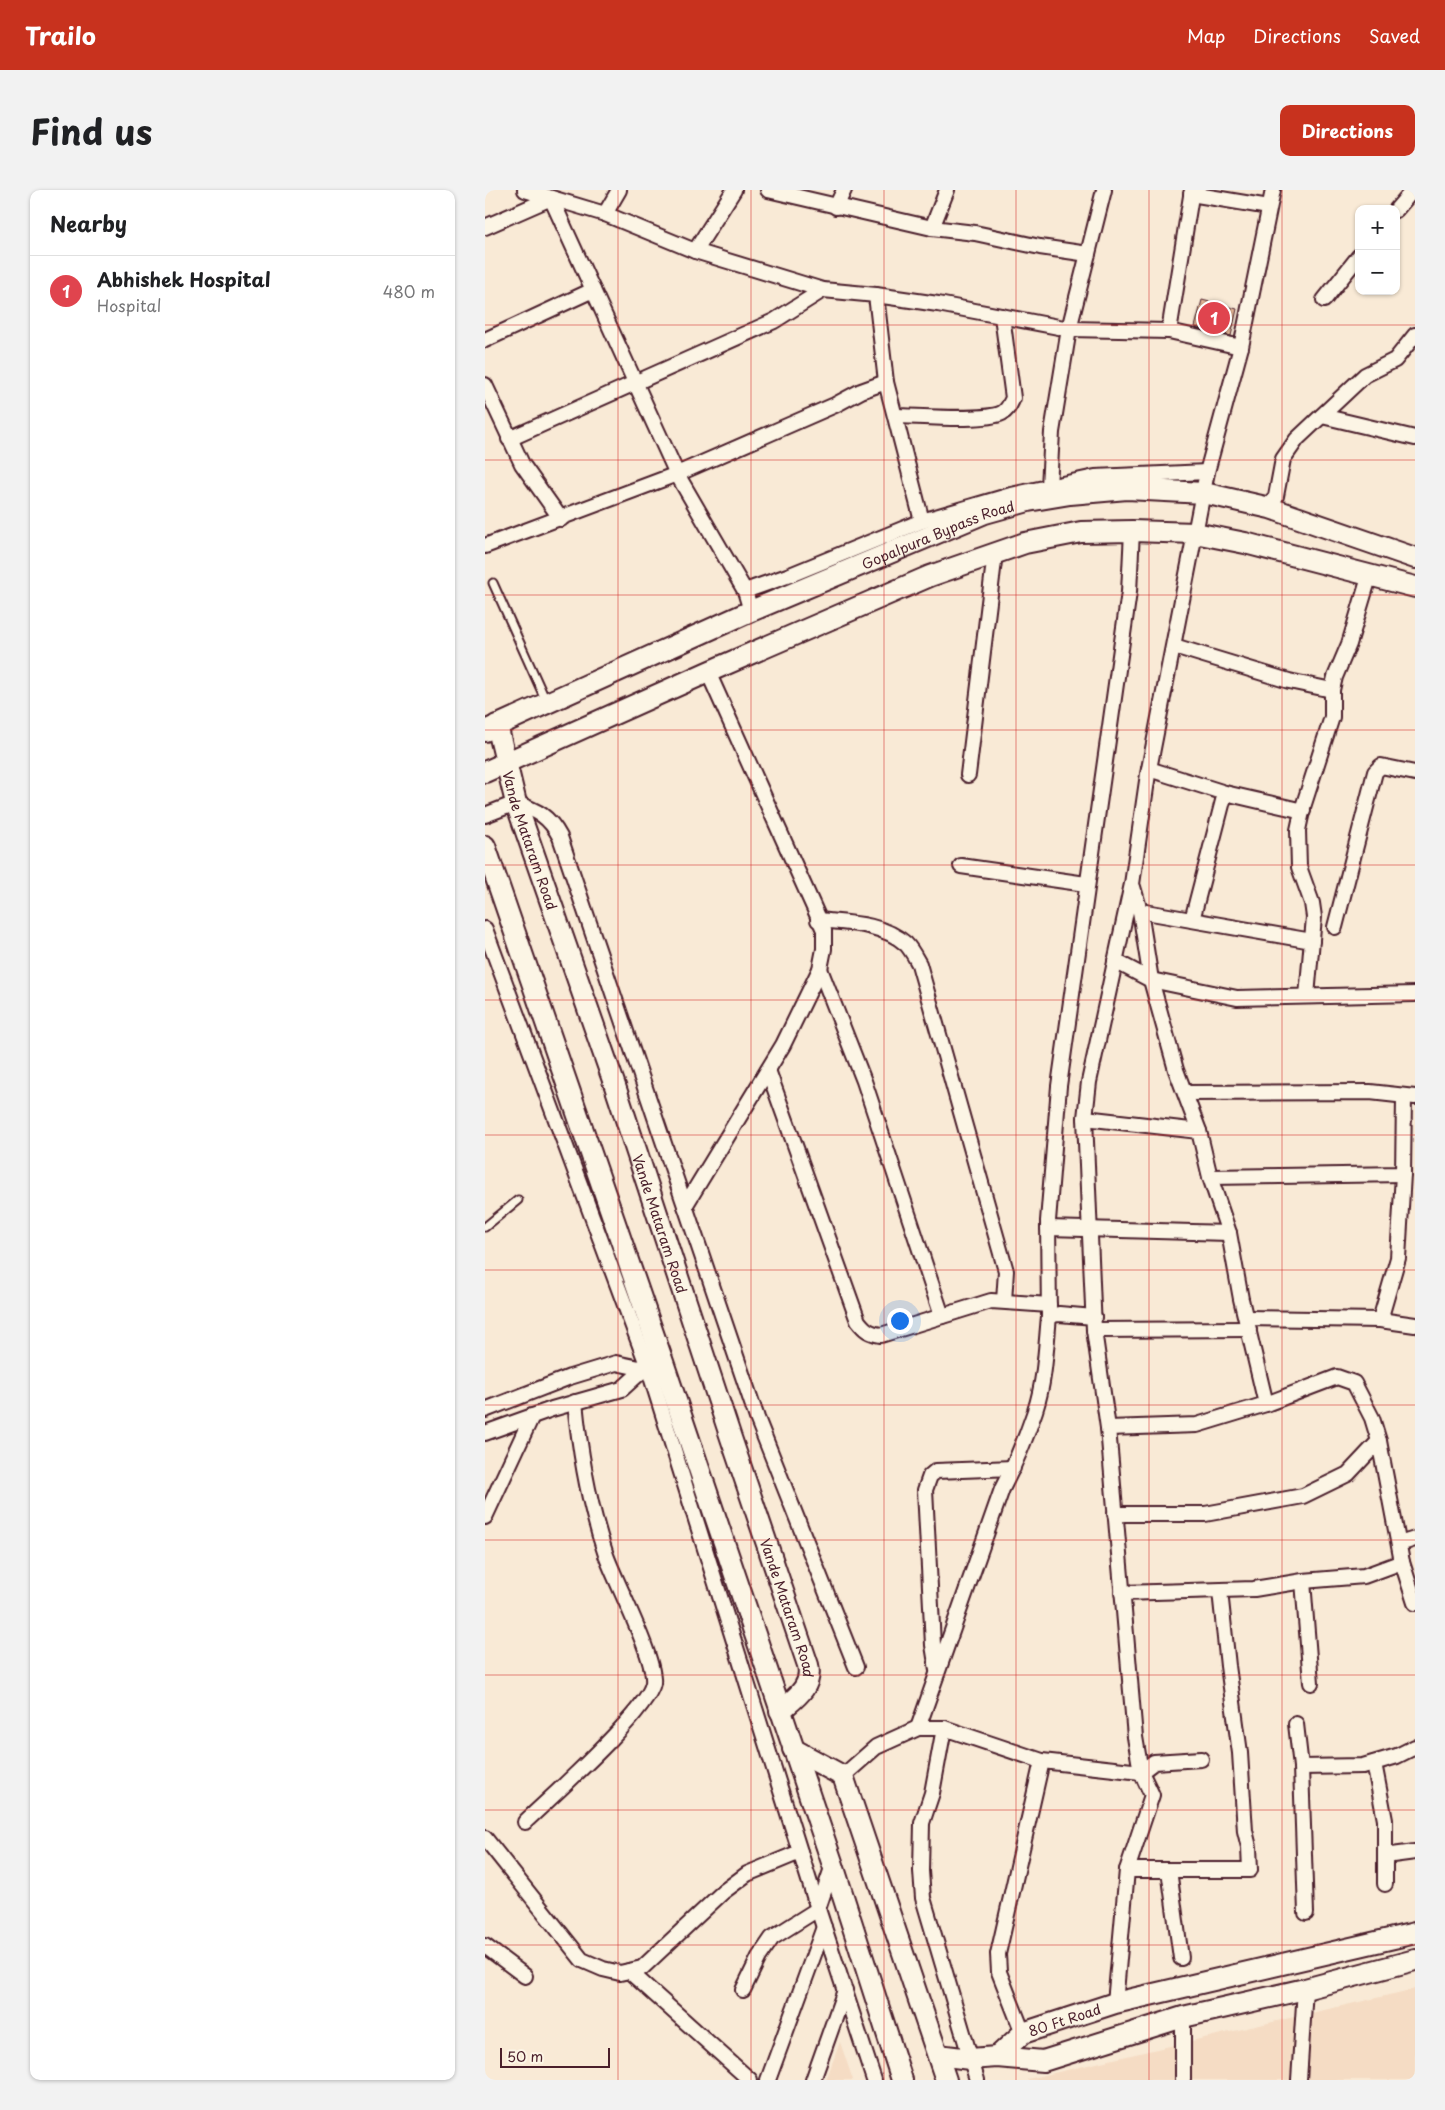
<!DOCTYPE html>
<meta charset="utf-8">
<style>
:root{--surface:#fff;--page:#f2f2f2;--text:#202124;--muted:#757577;--line:#e0e0e0;--accent:#c8321e}
body{margin:0;font-family:"Playpen Sans",sans-serif;background:var(--page);color:var(--text)}
.controls{position:absolute;right:15px;top:15px;display:grid;overflow:hidden;border-radius:10px;box-shadow:0 1px 4px #0004}
.controls button{width:45px;height:45px;display:grid;place-items:center;padding:0;border:0;border-bottom:1px solid var(--line);background:var(--surface);color:var(--text);font:25px sans-serif}
.scale{position:absolute;left:15px;bottom:12px;width:110px;box-sizing:border-box;padding-left:5px;border:2px solid #4a1f2b;border-top:0;font-size:14px;line-height:18px;white-space:nowrap;color:#4a1f2b;-webkit-text-stroke:4px #fcf5e5;paint-order:stroke}
.you{position:absolute;left:414px;top:1130px;width:18px;height:18px;margin:-12px;border:4px solid #fff;border-radius:50%;background:#1a73e8;box-shadow:0 0 0 8px #1a73e833}
.badge{display:grid;place-items:center;width:32px;height:32px;border-radius:50%;background:var(--accent);color:#fff;font-size:16px;font-weight:700}
.pin{position:absolute;translate:-50% -50%;border:2px solid #fff;box-shadow:0 1px 5px #0006}
.list{margin:0;padding:0;list-style:none}
h2{display:flex;justify-content:space-between;align-items:center;height:65px;margin:0;padding:0 20px;font-size:21px}
h2 small{font-size:16px;font-weight:400;color:var(--muted)}
.list li{display:grid;grid-template-columns:32px 1fr auto;gap:15px;align-items:center;box-sizing:border-box;height:70px;padding:0 20px;border-top:1px solid var(--line)}
.list b{display:block;font-size:19px;white-space:nowrap}
.list p{margin:0;font-size:16px;white-space:nowrap;color:var(--muted)}
.list em{font-size:16px;font-style:normal;color:var(--muted)}
.map{position:relative;flex:none;width:930px;height:1890px;overflow:hidden;border-radius:10px}
header{display:flex;align-items:center;gap:30px;box-sizing:border-box;height:70px;padding:0 25px;background:var(--accent);color:#fff}
header strong{font-size:24px}
nav{display:flex;gap:28px;margin-inline-start:auto;font-size:18px}
.intro{display:flex;align-items:center;justify-content:space-between;box-sizing:border-box;height:120px;padding:0 30px}
h1{margin:0;font-size:35px}
.button{padding:12px 22px;border-radius:10px;background:var(--accent);color:#fff;font-size:18px;font-weight:700}
main{display:flex;gap:30px;padding:0 30px}
aside{flex:1;background:var(--surface);border-radius:10px;box-shadow:0 1px 4px #0004}
.map>svg:first-child{display:block}
</style>
<header>
<strong>Trailo</strong>
<nav><a>Map</a><a>Directions</a><a>Saved</a></nav>
</header>
<div class="intro"><h1>Find us</h1><a class="button">Directions</a></div>
<main>
<aside>
<h2>Nearby<small></small></h2>
<ul class="list">
<li><span class="badge" style="background:#e0444e">1</span><div><b>Abhishek Hospital</b><p>Hospital</p></div><em>480 m</em></li>
</ul>
</aside>
<div class="map">
<svg width="930" height="1890" viewBox="0 0 930 1890">
<rect width="100%" height="100%" fill="#f9ead6"/>
<filter id="ink" filterUnits="userSpaceOnUse"><feTurbulence type="fractalNoise" baseFrequency=".02" numOctaves="2"/><feDisplacementMap in="SourceGraphic" scale="10" xChannelSelector="R" yChannelSelector="G"/><feConvolveMatrix kernelMatrix="1 2 1 2 8 2 1 2 1" color-interpolation-filters="sRGB"/></filter>
<g filter="url(#ink)">
<g fill="#f5dcc4">
<path d="M 930,1799 L 930,1890 L 542,1890 L 543,1889 Z"/>
<path d="M 355,1852 L 368,1890 L 341,1890 Z"/>
</g>
<path fill="#ebbc9b" stroke="#4a1f2b" d="M 717,110 L 752,119 L 746,146 L 710,137 Z"/>
<g fill="none" stroke-linecap="round" stroke-linejoin="round">
<g stroke="#4a1f2b" stroke-width="11">
<g id="lane">
<path d="M 8,393 L 61,511"/>
<path d="M 0,1037 L 33,1010"/>
</g>
</g>
<g stroke="#4a1f2b" stroke-width="18">
<g id="street">
<path d="M 40,0 L 120,24 L 210,61 L 338,100 L 391,105 L 453,114 L 584,139 L 684,141 L 756,157"/>
<path d="M 283,0 L 447,38 L 490,43 L 555,57 L 603,64"/>
<path d="M 706,4 L 784,17"/>
<path d="M 351,17 L 359,0"/>
<path d="M 911,20 L 928,0"/>
<path d="M 120,24 L 134,0"/>
<path d="M 0,37 L 66,8 L 192,284 L 260,401 L 266,421"/>
<path d="M 447,38 L 462,0"/>
<path d="M 210,61 L 249,0"/>
<path d="M 391,105 L 401,192 L 437,331"/>
<path d="M 839,110 L 874,66"/>
<path d="M 684,141 L 707,0"/>
<path d="M 0,150 L 108,100"/>
<path d="M 0,195 L 37,274 L 76,329"/>
<path d="M 410,226 C 432,226 499,232 517,223 C 523,220 525,214 528,208 L 517,126"/>
<path d="M 837,226 L 930,248"/>
<path d="M 24,249 L 289,131 L 338,100"/>
<path d="M 564,297 L 567,242 L 584,139 L 619,0"/>
<path d="M 785,318 L 791,306 L 798,269 L 812,249 L 880,185 L 910,170 L 930,145"/>
<path d="M 0,356 L 192,284 L 350,215 L 376,201 L 401,192"/>
<path d="M 260,401 L 305,385 L 437,331 L 526,305 L 610,287 L 722,282"/>
<path d="M 689,456 L 804,491 L 847,500"/>
<path d="M 664,579 L 740,603 L 818,621"/>
<path d="M 483,585 L 510,363"/>
<path d="M 0,625 L 31,613 C 53,621 64,626 75,647 L 272,1228 L 371,1477"/>
<path d="M 476,676 L 601,694"/>
<path d="M 648,697 L 655,721 L 666,790 L 691,880 L 714,941 L 725,987 L 744,1043 L 756,1109 L 781,1214"/>
<path d="M 655,721 L 827,751"/>
<path d="M 333,730 C 362,733 398,733 421,754 C 426,759 430,767 434,774 L 521,1081 L 519,1111"/>
<path d="M 707,730 L 740,603"/>
<path d="M 850,737 L 890,582 L 896,576 L 930,583"/>
<path d="M 0,739 L 163,1177 L 333,1719 L 389,1890"/>
<path d="M 630,771 L 666,790 L 752,808 L 930,804"/>
<path d="M 335,779 L 379,891 L 457,1126"/>
<path d="M 822,806 L 829,727 L 827,713 L 814,677 L 813,640 L 818,617 L 847,527 L 847,500 L 850,487 L 864,454 L 885,384"/>
<path d="M 283,880 L 373,1131 C 380,1140 384,1143 396,1145 L 506,1111 L 564,1115"/>
<path d="M 701,903 L 885,902 L 930,907"/>
<path d="M 600,928 L 714,941"/>
<path d="M 725,987 L 918,984 L 919,907"/>
<path d="M 200,1016 L 298,855 L 335,779 L 339,759 L 339,740 L 223,482"/>
<path d="M 563,1038 L 744,1043"/>
<path d="M 564,1126 L 563,1031 L 574,896 L 644,402 L 647,341"/>
<path d="M 761,1128 L 895,1130 L 930,1135"/>
<path d="M 895,1130 L 913,1068 L 918,984"/>
<path d="M 609,1140 L 764,1139"/>
<path d="M 0,1220 L 85,1187 L 131,1173 L 159,1179"/>
<path d="M 623,1238 L 712,1235 L 781,1214 L 852,1187 L 869,1193 L 887,1228 L 894,1251 L 917,1372 L 930,1413"/>
<path d="M 0,1243 L 67,1219 L 137,1199 L 159,1179 L 171,1174"/>
<path d="M 630,1324 L 720,1324 L 818,1306 L 863,1284 L 894,1251"/>
<path d="M 0,1327 L 47,1226"/>
<path d="M 914,1354 L 930,1349"/>
<path d="M 818,1391 L 826,1493"/>
<path d="M 637,1403 L 769,1399 L 818,1391 L 879,1386 L 917,1372"/>
<path d="M 452,1480 L 448,1455 L 440,1300 L 445,1286 L 451,1281 L 528,1278"/>
<path d="M 811,1534 L 816,1577 L 821,1723"/>
<path d="M 433,1538 L 517,1299 C 530,1274 541,1248 550,1221 C 560,1191 561,1157 564,1126 L 574,1124 L 609,1127"/>
<path d="M 459,1538 L 447,1603 L 437,1633 L 436,1681 L 438,1708 L 492,1890"/>
<path d="M 889,1573 L 900,1630 L 900,1694"/>
<path d="M 816,1577 L 878,1576 L 912,1566 L 930,1557"/>
<path d="M 358,1586 L 391,1557 L 433,1538 L 459,1538 L 557,1571 L 656,1582 L 669,1572 L 716,1569"/>
<path d="M 40,1632 C 65,1608 163,1521 168,1493 C 171,1469 130,1391 121,1365 C 104,1316 95,1263 90,1212"/>
<path d="M 0,1648 L 97,1770 L 118,1779 L 135,1783 L 157,1778 L 238,1702 L 262,1684 L 315,1662"/>
<path d="M 900,1666 L 930,1662"/>
<path d="M 642,1680 L 765,1680 L 764,1657 L 760,1641 L 755,1563 L 743,1476 L 735,1401"/>
<path d="M 684,1680 L 696,1768"/>
<path d="M 0,1756 L 40,1786"/>
<path d="M 144,1781 L 265,1890"/>
<path d="M 258,1800 L 274,1767 L 287,1748 L 333,1719 L 348,1675"/>
<path d="M 630,1813 L 642,1680 L 667,1605 L 656,1582 L 650,1547 L 623,1238 L 609,1140 L 600,928 L 604,892 L 647,694 L 663,584 L 722,282 L 756,157 L 788,0"/>
<path d="M 538,1843 L 514,1782 L 513,1764 L 557,1571"/>
<path d="M 283,1890 L 339,1737"/>
<path d="M 328,1890 L 360,1800"/>
<path d="M 698,1890 L 698,1827"/>
<path d="M 814,1890 L 820,1799"/>
</g>
</g>
<g stroke="#4a1f2b" stroke-width="24">
<g id="secondary">
<path id="s1" d="M 12,535 L 31,613 L 130,896 L 246,1248 L 323,1475 C 328,1497 310,1508 295,1521"/>
<path id="s2" d="M 0,541 L 266,421 L 500,323 L 543,311 L 585,304 L 642,299 L 719,303 L 785,318 L 930,368"/>
<path d="M 0,582 L 223,482 L 445,386 L 540,353 L 596,342 L 647,341 L 710,343 L 760,353 L 930,397"/>
<path d="M 0,656 L 178,1172 L 348,1675 L 417,1890"/>
<path d="M 308,1559 L 358,1586 L 461,1890"/>
<path d="M 453,1865 L 485,1869 L 512,1867 L 558,1871 L 698,1827 L 820,1799 L 930,1770"/>
<path id="s3" d="M 512,1867 L 538,1843 L 630,1813 L 930,1743"/>
</g>
</g>
<use href="#lane" stroke="#fcf5e5" stroke-width="7"/>
<use href="#street" stroke="#fcf5e5" stroke-width="14"/>
<use href="#secondary" stroke="#fcf5e5" stroke-width="20"/>
</g>
</g>
<path fill="none" stroke="#d62828" stroke-width="1" stroke-opacity="0.55" d="M 133,0 L 133,1890M 266,0 L 266,1890M 399,0 L 399,1890M 531,0 L 531,1890M 664,0 L 664,1890M 797,0 L 797,1890M 0,135 L 930,135M 0,270 L 930,270M 0,405 L 930,405M 0,540 L 930,540M 0,675 L 930,675M 0,810 L 930,810M 0,945 L 930,945M 0,1080 L 930,1080M 0,1215 L 930,1215M 0,1350 L 930,1350M 0,1485 L 930,1485M 0,1620 L 930,1620M 0,1755 L 930,1755"/>
<g text-anchor="middle" dominant-baseline="central" stroke-width="5" stroke-linejoin="round" paint-order="stroke">
<g font-size="14" fill="#4a1f2b" stroke="#fcf5e5">
<text stroke="none"><textPath href="#s2" startOffset="494">Gopalpura Bypass Road</textPath></text>
<text stroke="none"><textPath href="#s1" startOffset="120">Vande Mataram Road</textPath></text>
<text stroke="none"><textPath href="#s1" startOffset="525">Vande Mataram Road</textPath></text>
<text stroke="none"><textPath href="#s1" startOffset="930">Vande Mataram Road</textPath></text>
<text stroke="none"><textPath href="#s3" startOffset="79">80 Ft Road</textPath></text>
</g>
</g>
</svg>
<div class="controls">
<button>+</button>
<button>−</button>
</div>
<div class="scale">50 m</div>
<div class="you"></div>
<div class="pin badge" style="left:729px;top:128px;background:#e0444e">1</div>
</div>
</main>
